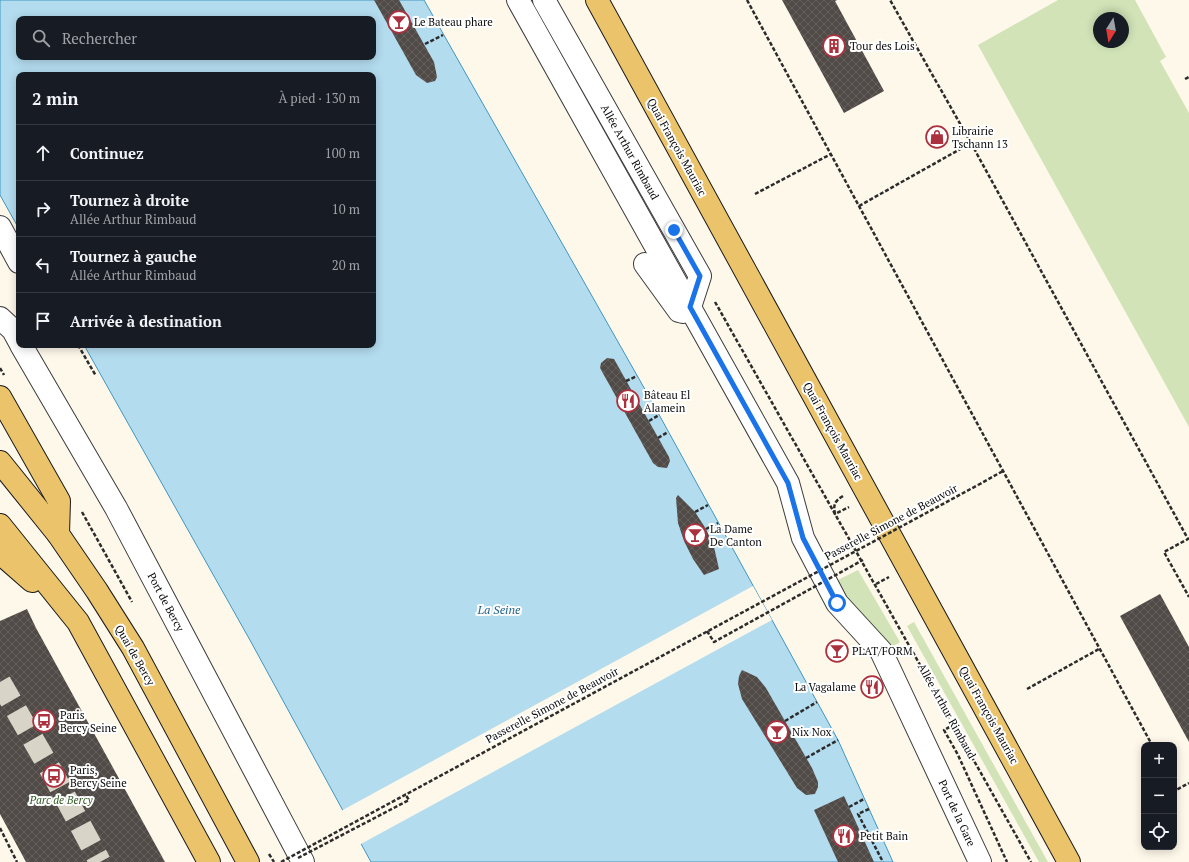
<!DOCTYPE html>
<html lang="fr">
<meta charset="utf-8">
<style>
:root{--surface:#171b24;--page:#242831;--text:#f1f3f6;--muted:#9ea1a6;--line:#363941}
body{margin:0;font-family:"PT Serif",serif;background:var(--page);color:var(--text)}
.controls{position:absolute;right:12px;bottom:12px;display:grid;overflow:hidden;border-radius:8px;box-shadow:0 2px 10px #0003}
.controls button{width:36px;height:36px;display:grid;place-items:center;padding:0;border:0;border-bottom:1px solid var(--line);background:var(--surface);color:var(--text);font:20px sans-serif}
.compass{position:absolute;left:1093px;top:12px;width:36px;height:36px;border-radius:50%;background:var(--surface);box-shadow:0 2px 10px #0003;rotate:191deg}
.stop{position:absolute;width:12px;height:12px;margin:-9px;border:3px solid #1a73e8;border-radius:50%;background:#fff}
.stop.end{background:#1a73e8;border-color:#fff;box-shadow:0 1px 4px #0008}
.list{margin:0;padding:0;list-style:none}
h2{display:flex;justify-content:space-between;align-items:center;height:52px;margin:0;padding:0 16px;font-size:17px}
h2 small{font-size:13px;font-weight:400;color:var(--muted)}
.list li{display:grid;grid-template-columns:26px 1fr auto;gap:12px;align-items:center;box-sizing:border-box;height:56px;padding:0 16px;border-top:1px solid var(--line)}
.list b{display:block;font-size:15px;white-space:nowrap}
.list p{margin:0;font-size:13px;white-space:nowrap;color:var(--muted)}
.list em{font-size:13px;font-style:normal;color:var(--muted)}
.icon{flex:none;width:22px;height:22px;fill:none;stroke:currentColor;stroke-width:2;stroke-linecap:round;stroke-linejoin:round}
.map{position:relative;flex:none;width:1189px;height:862px;overflow:hidden}
.search{position:absolute;background:var(--surface);box-shadow:0 2px 10px #0003;left:16px;top:16px;width:360px;height:44px;display:flex;align-items:center;gap:10px;box-sizing:border-box;padding:0 14px;border-radius:8px;color:var(--muted);font-size:15px}
.panel{position:absolute;background:var(--surface);box-shadow:0 2px 10px #0003;left:16px;top:72px;width:360px;height:276px;border-radius:8px}
.map>svg:first-child{display:block}
</style>
<div class="map">
<svg width="1189" height="862" viewBox="0 0 1189 862">
<defs>
<pattern id="building-cross-hatch" width="8" height="8" patternUnits="userSpaceOnUse"><rect width="8" height="8" fill="#514b47"/><path d="M0 0l8 8M0 8l8-8" fill="none" stroke="#65605d"/></pattern>
</defs>
<rect width="100%" height="100%" fill="#fdf8e9"/>
<g fill="#d1e3b7" fill-rule="evenodd">
<path d="M 1058,0 L 1135,0 L 1166,57 L 1160,61 L 1189,113 L 1189,427 L 978,45 ZM 1099,18 L 1123,18 L 1123,42 L 1099,42 Z"/>
<path d="M 858,570 L 900,642 L 889,649 L 847,602 L 836,581 Z"/>
<path d="M 914,622 L 1048,862 L 1039,862 L 907,626 Z"/>
</g>
<path fill="#b3dcef" stroke="#4195bf" fill-rule="evenodd" d="M 0,0 L 424,0 L 651,400 L 838,740 L 893,862 L 371,862 L 251,642 L 84,345 L 373,345 L 373,75 L 19,75 L 19,229 L 0,195 ZM 19,19 L 373,19 L 373,57 L 19,57 Z"/>
<path fill="#fdf8e9" d="M 753,586 L 772,620 L 359,845 L 341,811 Z"/>
<g fill="url(#building-cross-hatch)">
<path d="M 374,0 L 399,0 L 434,62 L 437,77 L 435,81 L 427,83 L 416,75 Z"/>
<path d="M 782,0 L 837,0 L 835,1 L 884,91 L 844,113 Z"/>
<path d="M 607,358 L 614,359 L 669,457 L 670,461 L 667,468 L 658,467 L 653,463 L 600,368 L 601,363 Z"/>
<path d="M 678,495 L 695,512 L 706,529 L 714,547 L 719,569 L 704,575 L 693,559 L 684,541 L 678,523 L 676,498 Z"/>
<path d="M 1160,594 L 1189,647 L 1189,742 L 1120,616 Z"/>
<path d="M 27,609 L 36,628 L 165,862 L 26,862 L 0,814 L 0,621 Z"/>
<path d="M 742,670 L 757,677 L 766,688 L 812,768 L 818,782 L 818,787 L 815,794 L 806,795 L 797,788 L 742,699 L 738,684 L 739,676 Z"/>
<path d="M 844,796 L 874,862 L 838,862 L 814,810 Z"/>
</g>
<g fill="none" stroke-linecap="round" stroke-linejoin="round">
<path stroke="#d9d4c8" stroke-width="22" stroke-dasharray="22 11" stroke-linecap="butt" d="M 0,682 L 54,776 L 100,862"/>
<g stroke="#3d3d3d" stroke-width="24">
<g id="minor">
<path d="M 518,0 L 788,483 L 803,538 L 837,603 L 881,651 L 980,862"/>
<path d="M 544,0 L 700,276 L 690,307 L 683,312"/>
<path d="M 0,227 L 19,262"/>
<path d="M 645,264 L 679,311"/>
<path d="M 0,318 L 13,330 L 19,341"/>
<path d="M 21,345 L 116,508 L 303,862"/>
</g>
</g>
<g stroke="#1b1b1b" stroke-width="24">
<g id="major">
<path d="M 597,0 L 1069,862"/>
<path d="M 0,397 L 59,501 L 58,534"/>
<path d="M 0,462 L 58,534 L 97,591 L 133,648 L 248,862"/>
<path d="M 0,525 L 78,622 L 209,862"/>
<path d="M 0,553 L 32,581"/>
</g>
</g>
<g stroke="#2c2c2c" stroke-width="2.5" stroke-dasharray="4 2" stroke-linecap="butt">
<path d="M 747,0 L 1152,745"/>
<path d="M 425,44 L 443,35"/>
<path d="M 1185,79 L 1189,77"/>
<path d="M 971,143 L 1188,539 L 1164,552 L 1189,597"/>
<path d="M 755,194 L 831,154"/>
<path d="M 859,206 L 971,143 L 890,0"/>
<path d="M 715,302 L 835,514 L 849,507"/>
<path d="M 78,345 L 96,376"/>
<path d="M 0,368 L 4,375"/>
<path d="M 626,381 L 637,376"/>
<path d="M 649,421 L 659,415"/>
<path d="M 658,438 L 668,432"/>
<path d="M 978,485 L 1003,471"/>
<path d="M 843,496 C 835,501 833,504 835,514 L 1031,862"/>
<path d="M 82,512 L 132,602"/>
<path d="M 695,512 L 708,505"/>
<path d="M 706,529 L 718,523"/>
<path d="M 876,584 L 889,577"/>
<path d="M 1027,689 L 1099,649"/>
<path d="M 785,721 L 817,702"/>
<path d="M 955,724 L 944,730 L 958,755 L 1007,862"/>
<path d="M 806,758 L 838,740"/>
<path d="M 1174,786 L 1176,790 L 1189,783"/>
<path d="M 849,807 L 864,799"/>
<path d="M 869,809 L 858,814 L 883,862"/>
<path d="M 0,828 L 17,862"/>
<path d="M 269,854 L 274,862"/>
</g>
<use href="#minor" stroke="#fff" stroke-width="22"/>
<use href="#major" stroke="#ebc36b" stroke-width="22"/>
<g stroke="#2c2c2c" stroke-width="2.5" stroke-dasharray="4 2" stroke-linecap="butt">
<path d="M 707,631 L 714,642 L 863,560"/>
<path d="M 298,858 L 409,800 L 405,794"/>
<path d="M 281,862 L 978,485"/>
</g>
</g>
<g fill="none" stroke-linecap="round" stroke-linejoin="round">
<path stroke="#1a73e8" stroke-width="5" d="M 674,230 L 700,276 L 690,307 L 788,483 L 803,538 L 837,603"/>
</g>
<defs>
<g id="bar-ring" transform="scale(1.15)"><circle r="9.5" fill="#fff" stroke="#ab313f" stroke-width="1.5"/><path d="M-6-5H6L.8 .8V4.5H3.5V6h-7V4.5H-.8V.8Z" fill="#ab313f"/></g>
<g id="building-ring" transform="scale(1.15)"><circle r="9.5" fill="#fff" stroke="#ab313f" stroke-width="1.5"/><path d="M-4-6H4V6H1V3H-1V6H-4ZM-2.5-4.3h1.7v1.8h-1.7ZM.8-4.3h1.7v1.8H.8ZM-2.5-1h1.7V.8h-1.7ZM.8-1h1.7V.8H.8Z" fill="#ab313f"/></g>
<g id="shop-ring" transform="scale(1.15)"><circle r="9.5" fill="#fff" stroke="#ab313f" stroke-width="1.5"/><path d="M-5-2.5h2.3a2.7 3.5 0 0 1 5.4 0H5L5.5 6h-11ZM-1.5-2.5h3a1.5 2.3 0 0 0-3 0Z" fill="#ab313f"/></g>
<g id="restaurant-ring" transform="scale(1.15)"><circle r="9.5" fill="#fff" stroke="#ab313f" stroke-width="1.5"/><path d="M-5-6h1v4h1v-4h1v4h1v-4h1v5L-1.5 .5V6h-2V.5L-5-1ZM5-6V6H3V1.5H1.5Q1.5-4 5-6Z" fill="#ab313f"/></g>
<g id="bus-ring" transform="scale(1.15)"><circle r="9.5" fill="#fff" stroke="#ab313f" stroke-width="1.5"/><path d="M-5-6H5V4H4V6H2V4H-2V6H-4V4H-5ZM-3.5-4V0h7V-4ZM-3.5 1.2v1.5H-2V1.2ZM2 1.2v1.5H3.5V1.2Z" fill="#ab313f"/></g>
</defs>
<g fill-rule="evenodd">
<use href="#bar-ring" x="399" y="22"/>
<use href="#building-ring" x="834" y="46"/>
<use href="#shop-ring" x="937" y="137"/>
<use href="#restaurant-ring" x="628" y="401"/>
<use href="#bar-ring" x="695" y="535"/>
<use href="#bar-ring" x="837" y="651"/>
<use href="#restaurant-ring" x="872" y="687"/>
<use href="#bus-ring" x="44" y="721"/>
<use href="#bar-ring" x="777" y="732"/>
<use href="#bus-ring" x="54" y="776"/>
<use href="#restaurant-ring" x="844" y="836"/>
</g>
<g text-anchor="middle" dominant-baseline="central" stroke-width="4" stroke-linejoin="round" paint-order="stroke">
<g font-size="11" fill="#0a0a0a" stroke="#fff" text-anchor="start">
<text x="414" y="22">Le Bateau phare</text>
<text x="850" y="46">Tour des Lois</text>
<text x="952" y="131">Librairie<tspan x="952" dy="13">Tschann 13</tspan></text>
<text x="644" y="395">Bâteau El<tspan x="644" dy="13">Alamein</tspan></text>
<text x="710" y="529">La Dame<tspan x="710" dy="13">De Canton</tspan></text>
<text x="852" y="651">PLAT/FORM</text>
<text x="856" y="687" text-anchor="end">La Vagalame</text>
<text x="60" y="715">Paris<tspan x="60" dy="13">Bercy Seine</tspan></text>
<text x="792" y="732">Nix Nox</text>
<text x="70" y="770">Paris,<tspan x="70" dy="13">Bercy Seine</tspan></text>
<text x="860" y="836">Petit Bain</text>
</g>
<g font-size="11" fill="#0a0a0a" stroke="#fff">
<text transform="translate(677 147) rotate(61)">Quai François Mauriac</text>
<text transform="translate(630 152) rotate(61)">Allée Arthur Rimbaud</text>
<text transform="translate(833 431) rotate(61)">Quai François Mauriac</text>
<text transform="translate(891 522) rotate(-28)">Passerelle Simone de Beauvoir</text>
<text transform="translate(166 602) rotate(62)">Port de Bercy</text>
<text transform="translate(135 655) rotate(60)">Quai de Bercy</text>
<text transform="translate(552 705) rotate(-28)">Passerelle Simone de Beauvoir</text>
<text transform="translate(947 711) rotate(61)">Allée Arthur Rimbaud</text>
<text transform="translate(989 715) rotate(61)">Quai François Mauriac</text>
<text transform="translate(957 813) rotate(65)">Port de la Gare</text>
</g>
<g font-size="11" font-style="italic" fill="#315a22" stroke="#fff">
<text x="61" y="800">Parc de Bercy</text>
</g>
<g font-size="12" font-style="italic" fill="#21658e" stroke="#fff">
<text x="499" y="609">La Seine</text>
</g>
</g>
</svg>
<div class="controls">
<button>+</button>
<button>−</button>
<button><svg class="icon" aria-label="locate" viewBox="0 0 24 24"><circle cx="12" cy="12" r="6"/><path d="M12 2v4M12 18v4M2 12h4M18 12h4"/></svg></button>
</div>
<svg class="compass" viewBox="-18 -18 36 36"><path d="M0-13l5 13h-10z" fill="#e53935"/><path d="M0 13l5-13h-10z" fill="#9ea1a6"/></svg>
<div class="stop" style="left:837px;top:603px"></div>
<div class="stop end" style="left:674px;top:230px"></div>
<div class="search"><svg class="icon" aria-label="search" viewBox="0 0 24 24"><circle cx="10" cy="10" r="6"/><path d="M15 15l6 6"/></svg>Rechercher</div>
<section class="panel">
<h2>2 min<small>À pied · 130 m</small></h2>
<ul class="list">
<li><svg class="icon" aria-label="ahead" viewBox="0 0 24 24"><path d="M12 20V5M6 11l6-6 6 6"/></svg><div><b>Continuez</b></div><em>100 m</em></li>
<li><svg class="icon" aria-label="right" viewBox="0 0 24 24"><path d="M7 20v-9h11M14 6l5 5-5 5"/></svg><div><b>Tournez à droite</b><p>Allée Arthur Rimbaud</p></div><em>10 m</em></li>
<li><svg class="icon" aria-label="left" viewBox="0 0 24 24"><path d="M17 20v-9H6M10 6l-5 5 5 5"/></svg><div><b>Tournez à gauche</b><p>Allée Arthur Rimbaud</p></div><em>20 m</em></li>
<li><svg class="icon" aria-label="arrive" viewBox="0 0 24 24"><path d="M6 21V4h12l-3 4 3 4H6"/></svg><div><b>Arrivée à destination</b></div></li>
</ul>
</section>
</div>
